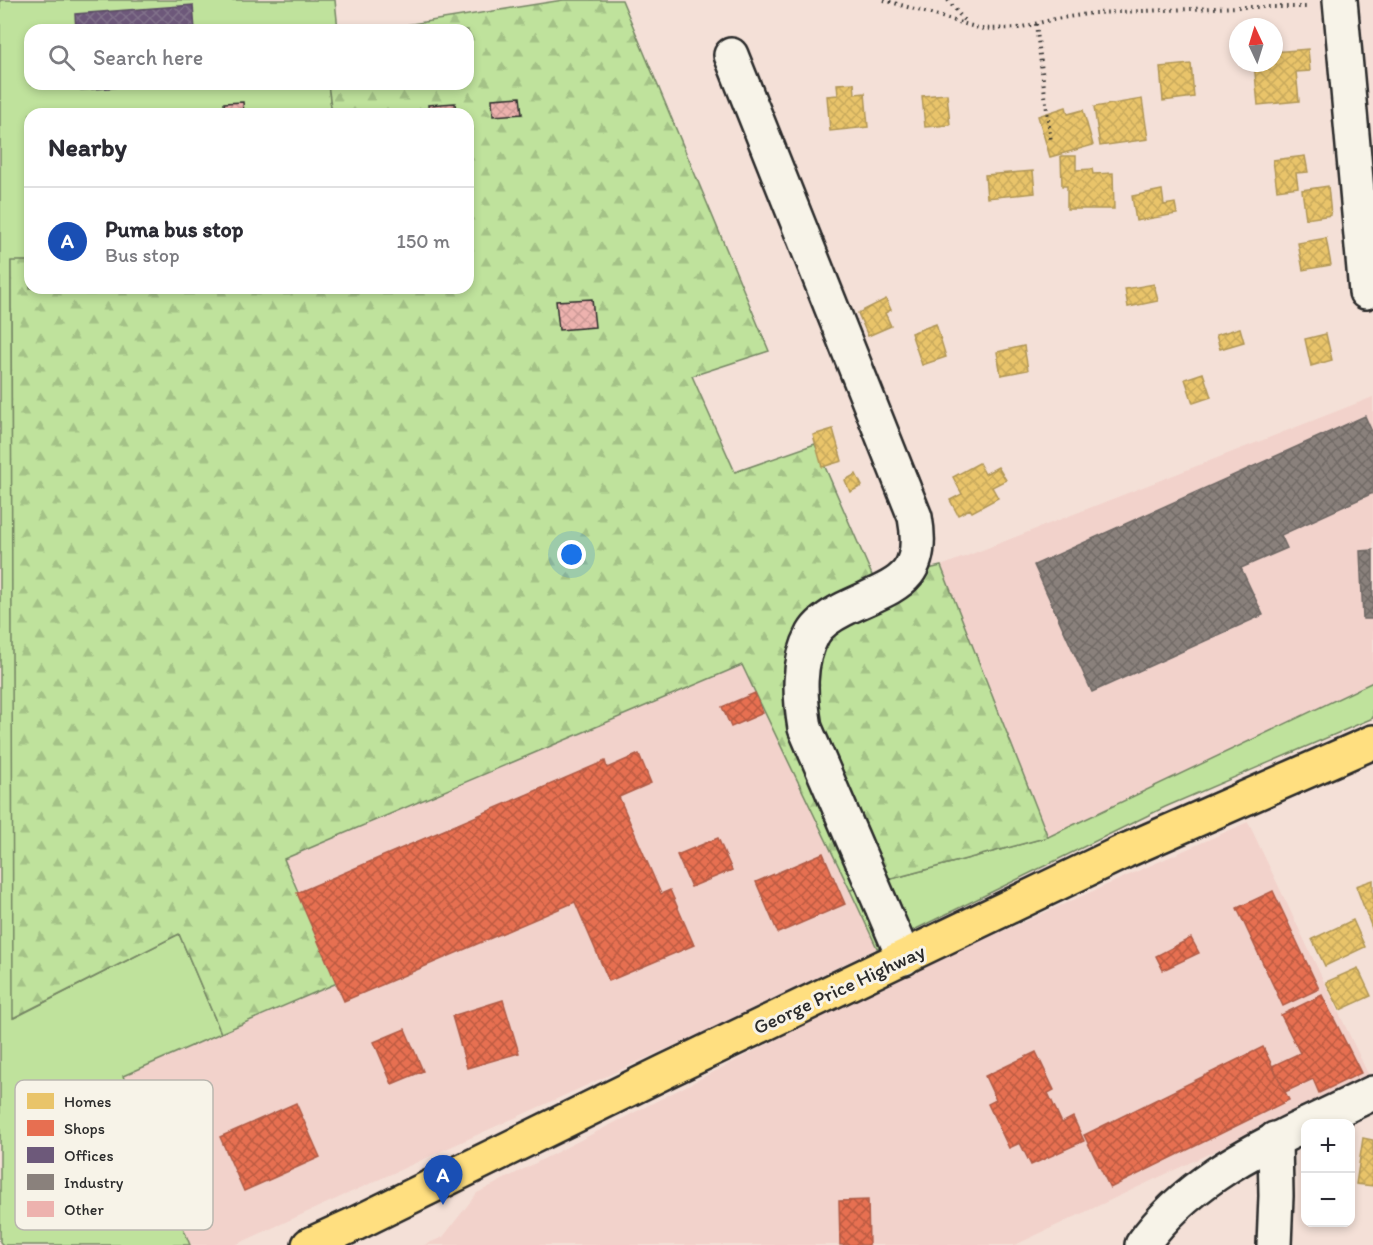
<!DOCTYPE html>
<meta charset="utf-8">
<style>
:root{--surface:#fff;--page:#f2f2f3;--text:#2b2b33;--muted:#7c7c81;--line:#e1e1e2;--accent:#1f6fb2}
body{margin:0;font-family:Itim,sans-serif;background:var(--page);color:var(--text)}
.controls{position:absolute;right:18px;bottom:18px;display:grid;overflow:hidden;border-radius:12px;box-shadow:0 3px 9px #0003}
.controls button{width:54px;height:54px;display:grid;place-items:center;padding:0;border:0;border-bottom:2px solid var(--line);background:var(--surface);color:var(--text);font:30px sans-serif}
.compass{position:absolute;left:1229px;top:18px;width:54px;height:54px;border-radius:50%;background:var(--surface);box-shadow:0 3px 9px #0003;rotate:356deg}
.you{position:absolute;left:572px;top:555px;width:21px;height:21px;margin:-15px;border:4px solid #fff;border-radius:50%;background:#1a73e8;box-shadow:0 0 0 9px #1a73e833}
.badge{display:grid;place-items:center;width:39px;height:39px;border-radius:50%;background:var(--accent);color:#fff;font-size:20px;font-weight:700}
.pin{position:absolute;translate:-50% -50px;filter:drop-shadow(0 2px 3px #0008)}
.pin::after{content:'';position:absolute;top:32px;width:21px;height:18px;background:inherit;clip-path:polygon(0 0,100% 0,50% 100%)}
.list{margin:0;padding:0;list-style:none}
h2{display:flex;justify-content:space-between;align-items:center;height:78px;margin:0;padding:0 24px;font-size:26px}
h2 small{font-size:20px;font-weight:400;color:var(--muted)}
.list li{display:grid;grid-template-columns:39px 1fr auto;gap:18px;align-items:center;box-sizing:border-box;height:108px;padding:0 24px;border-top:2px solid var(--line)}
.list b{display:block;font-size:22px;white-space:nowrap}
.list p{margin:0;font-size:20px;white-space:nowrap;color:var(--muted)}
.list em{font-size:20px;font-style:normal;color:var(--muted)}
.icon{flex:none;width:33px;height:33px;fill:none;stroke:currentColor;stroke-width:2;stroke-linecap:round;stroke-linejoin:round}
.map{position:relative;flex:none;width:1373px;height:1245px;overflow:hidden}
.search{position:absolute;background:var(--surface);box-shadow:0 3px 9px #0003;left:24px;top:24px;width:450px;height:66px;display:flex;align-items:center;gap:15px;box-sizing:border-box;padding:0 21px;border-radius:18px;color:var(--muted);font-size:22px}
.panel{position:absolute;background:var(--surface);box-shadow:0 3px 9px #0003;left:24px;top:108px;width:450px;height:186px;border-radius:18px}
.map>svg:first-child{display:block}
</style>
<div class="map">
<svg width="1373" height="1245" viewBox="0 0 1373 1245">
<defs>
<pattern id="forest-firs" width="22" height="20" patternUnits="userSpaceOnUse" patternTransform="scale(1.5)"><rect width="22" height="20" fill="#bfe29c"/><path d="M5 1l3.5 6h-7zM16 11l3.5 6h-7z" fill="#a4c287"/></pattern>
<pattern id="homes-cross-hatch" width="8" height="8" patternUnits="userSpaceOnUse" patternTransform="scale(1.5)"><rect width="8" height="8" fill="#e9c46a"/><path d="M0 0l8 8M0 8l8-8" fill="none" stroke="#c8a95c"/></pattern>
<pattern id="shops-cross-hatch" width="8" height="8" patternUnits="userSpaceOnUse" patternTransform="scale(1.5)"><rect width="8" height="8" fill="#e76f51"/><path d="M0 0l8 8M0 8l8-8" fill="none" stroke="#bb5b43"/></pattern>
<pattern id="offices-cross-hatch" width="8" height="8" patternUnits="userSpaceOnUse" patternTransform="scale(1.5)"><rect width="8" height="8" fill="#6d597a"/><path d="M0 0l8 8M0 8l8-8" fill="none" stroke="#82728b"/></pattern>
<pattern id="industry-cross-hatch" width="8" height="8" patternUnits="userSpaceOnUse" patternTransform="scale(1.5)"><rect width="8" height="8" fill="#8a817c"/><path d="M0 0l8 8M0 8l8-8" fill="none" stroke="#716a66"/></pattern>
<pattern id="building-cross-hatch" width="8" height="8" patternUnits="userSpaceOnUse" patternTransform="scale(1.5)"><rect width="8" height="8" fill="#edb2ae"/><path d="M0 0l8 8M0 8l8-8" fill="none" stroke="#cb9996"/></pattern>
</defs>
<rect width="100%" height="100%" fill="#f4e0d7"/>
<filter id="ink" filterUnits="userSpaceOnUse"><feTurbulence type="fractalNoise" baseFrequency=".0167" numOctaves="2"/><feDisplacementMap in="SourceGraphic" scale="12" xChannelSelector="R" yChannelSelector="G"/><feConvolveMatrix kernelMatrix="1 2 1 2 8 2 1 2 1" color-interpolation-filters="sRGB"/></filter>
<g filter="url(#ink)">
<g fill="#f2d2cb">
<path d="M 1373,397 L 1373,682 L 1048,837 L 941,566 Z"/>
<path d="M 742,664 L 877,948 L 706,1031 L 235,1245 L 190,1245 L 123,1076 L 337,983 L 284,859 Z"/>
<path d="M 1248,822 L 1370,1078 L 1015,1245 L 424,1245 L 443,1237 L 477,1193 L 891,981 Z"/>
</g>
<g fill="#bfe29c" stroke="#758664" stroke-width="1.5">
<path d="M 0,0 L 335,0 L 338,30 L 30,30 L 30,84 L 328,84 L 332,114 L 30,114 L 30,261 L 11,262 L 14,1018 L 179,934 L 221,1033 L 123,1076 L 190,1245 L 3,1245 L 0,1242 Z"/>
<path d="M 1373,682 L 1373,718 L 1165,807 L 877,948 L 850,890 L 1048,837 Z"/>
</g>
<path fill="url(#forest-firs)" stroke="#758664" stroke-width="1.5" d="M 563,0 L 622,0 L 769,351 L 692,376 L 735,472 L 815,444 L 875,582 L 941,566 L 1048,837 L 850,890 L 742,665 L 284,859 L 337,983 L 221,1033 L 179,934 L 13,1018 L 11,261 L 30,261 L 30,288 L 468,288 L 468,114 L 332,114 L 328,84 L 468,84 L 468,30 L 374,30 Z"/>
<g fill="url(#homes-cross-hatch)" stroke="#b09657" stroke-width="1.5">
<path d="M 1308,49 L 1310,71 L 1296,72 L 1299,101 L 1258,105 L 1254,63 L 1274,63 L 1274,52 Z"/>
<path d="M 1191,64 L 1194,97 L 1163,101 L 1160,67 Z"/>
<path d="M 854,83 L 855,94 L 865,93 L 868,127 L 830,131 L 827,96 L 838,95 L 837,84 Z"/>
<path d="M 947,94 L 950,125 L 925,127 L 922,96 Z"/>
<path d="M 1142,99 L 1148,139 L 1100,146 L 1094,107 Z"/>
<path d="M 1066,107 L 1068,114 L 1083,110 L 1093,145 L 1050,157 L 1038,116 Z"/>
<path d="M 1061,156 L 1076,156 L 1076,170 L 1092,169 L 1093,174 L 1113,173 L 1114,209 L 1067,209 L 1067,186 L 1062,186 Z"/>
<path d="M 1305,156 L 1308,172 L 1296,173 L 1298,187 L 1277,190 L 1273,160 Z"/>
<path d="M 1033,171 L 1035,193 L 987,198 L 985,175 Z"/>
<path d="M 1328,186 L 1331,215 L 1306,219 L 1302,190 Z"/>
<path d="M 1162,190 L 1164,205 L 1175,203 L 1177,214 L 1136,221 L 1132,196 Z"/>
<path d="M 1326,238 L 1331,265 L 1303,270 L 1298,243 Z"/>
<path d="M 1154,284 L 1158,301 L 1128,307 L 1125,289 Z"/>
<path d="M 886,299 L 891,310 L 885,313 L 891,326 L 868,336 L 858,313 Z"/>
<path d="M 936,324 L 946,357 L 922,365 L 911,333 Z"/>
<path d="M 1240,328 L 1244,342 L 1220,349 L 1216,335 Z"/>
<path d="M 1326,334 L 1332,360 L 1311,366 L 1305,339 Z"/>
<path d="M 1024,346 L 1028,370 L 1001,375 L 997,352 Z"/>
<path d="M 1203,373 L 1211,397 L 1193,403 L 1185,379 Z"/>
<path d="M 833,429 L 842,461 L 822,467 L 813,435 Z"/>
<path d="M 979,463 L 985,474 L 998,467 L 1006,480 L 992,487 L 998,498 L 972,512 L 970,509 L 958,515 L 950,500 L 962,494 L 953,477 Z"/>
<path d="M 856,474 L 862,486 L 850,492 L 845,480 Z"/>
<path d="M 1373,880 L 1373,931 L 1356,886 Z"/>
<path d="M 1353,920 L 1365,947 L 1325,966 L 1312,939 Z"/>
<path d="M 1358,968 L 1371,996 L 1340,1010 L 1326,982 Z"/>
<path d="M 1363,1138 L 1373,1140 L 1373,1186 L 1356,1184 Z"/>
</g>
<g fill="url(#shops-cross-hatch)" stroke="#af5b46" stroke-width="1.5">
<path d="M 755,693 L 763,713 L 731,727 L 722,707 Z"/>
<path d="M 639,754 L 651,783 L 619,797 L 661,894 L 670,890 L 694,945 L 609,981 L 575,902 L 344,1001 L 297,893 L 605,761 L 607,768 Z"/>
<path d="M 718,838 L 732,870 L 691,887 L 677,855 Z"/>
<path d="M 823,853 L 845,904 L 778,933 L 756,882 Z"/>
<path d="M 1273,891 L 1319,989 L 1283,1006 L 1237,908 Z"/>
<path d="M 1191,938 L 1199,953 L 1163,970 L 1156,956 Z"/>
<path d="M 1322,995 L 1361,1073 L 1319,1093 L 1313,1079 L 1285,1092 L 1272,1066 L 1300,1053 L 1281,1015 Z"/>
<path d="M 503,1000 L 519,1053 L 467,1068 L 452,1016 Z"/>
<path d="M 405,1029 L 423,1071 L 392,1084 L 374,1042 Z"/>
<path d="M 1263,1047 L 1289,1100 L 1110,1188 L 1084,1135 Z"/>
<path d="M 1036,1052 L 1054,1090 L 1048,1093 L 1062,1123 L 1073,1117 L 1084,1141 L 1031,1165 L 1020,1143 L 1009,1148 L 988,1104 L 996,1100 L 985,1076 Z"/>
<path d="M 296,1103 L 320,1157 L 244,1191 L 220,1137 Z"/>
<path d="M 868,1200 L 869,1245 L 840,1245 L 839,1201 Z"/>
</g>
<g fill="url(#offices-cross-hatch)" stroke="#594b62" stroke-width="1.5">
<path d="M 193,5 L 195,30 L 76,30 L 75,14 Z"/>
<path d="M 80,84 L 160,84 L 81,90 Z"/>
</g>
<g fill="url(#industry-cross-hatch)" stroke="#6e6764" stroke-width="1.5">
<path d="M 1365,416 L 1373,434 L 1373,493 L 1281,535 L 1287,548 L 1241,568 L 1263,615 L 1092,692 L 1034,565 Z"/>
<path d="M 1373,550 L 1373,619 L 1363,619 L 1360,551 Z"/>
</g>
<g fill="url(#building-cross-hatch)" stroke="#2b2b2b" stroke-width="1.5">
<path d="M 520,97 L 522,114 L 493,116 L 492,99 Z"/>
<path d="M 243,102 L 244,114 L 225,114 L 224,103 Z"/>
<path d="M 455,103 L 456,114 L 429,114 L 428,105 Z"/>
<path d="M 592,299 L 595,327 L 559,330 L 556,301 Z"/>
</g>
<g fill="none" stroke-linecap="round" stroke-linejoin="round">
<g stroke="#2b2b2b" stroke-width="38">
<g id="street">
<path d="M 1340,0 L 1366,292"/>
<path d="M 731,55 L 915,517 C 927,582 893,585 844,609 C 832,615 819,623 813,634 C 797,663 800,698 805,728 L 904,958"/>
<path d="M 1308,1124 L 1373,1093"/>
<path d="M 1142,1245 C 1182,1188 1244,1154 1306,1125"/>
<path d="M 1274,1245 L 1276,1196 L 1275,1139"/>
</g>
</g>
<g stroke="#2b2b2b" stroke-width="38">
<path id="primary" d="M 309,1245 L 355,1224 L 664,1072 L 1125,851 L 1373,742"/>
</g>
<g stroke="#2b2b2b" stroke-width="4" stroke-dasharray="1.5 4.5" stroke-linecap="butt">
<path d="M 884,0 L 982,29 L 1018,28 L 1055,19 L 1094,13 L 1237,7 L 1310,7"/>
<path d="M 948,0 L 966,23"/>
<path d="M 1036,24 L 1051,142"/>
</g>
<use href="#street" stroke="#f7f3e8" stroke-width="33"/>
<use href="#primary" stroke="#ffdf80" stroke-width="33"/>
</g>
</g>
<g text-anchor="middle" dominant-baseline="central" stroke-width="6" stroke-linejoin="round" paint-order="stroke">
<g font-size="20" fill="#2b2b2b" stroke="#f7f3e8">
<text transform="translate(839 989) rotate(-25)">George Price Highway</text>
</g>
</g>
<rect x="15" y="1080" width="198" height="150" rx="9" fill="#f7f3e8" stroke="#bab7af" stroke-width="1.5"/>
<rect x="27" y="1093" width="27" height="16" fill="#e9c46a"/>
<rect x="27" y="1120" width="27" height="16" fill="#e76f51"/>
<rect x="27" y="1147" width="27" height="16" fill="#6d597a"/>
<rect x="27" y="1174" width="27" height="16" fill="#8a817c"/>
<rect x="27" y="1201" width="27" height="16" fill="#edb2ae"/>
<g font-size="16" fill="#2b2b2b">
<text x="64" y="1107">Homes</text>
<text x="64" y="1134">Shops</text>
<text x="64" y="1161">Offices</text>
<text x="64" y="1188">Industry</text>
<text x="64" y="1215">Other</text>
</g>
</svg>
<div class="controls">
<button>+</button>
<button>−</button>
</div>
<svg class="compass" viewBox="-18 -18 36 36"><path d="M0-13l5 13h-10z" fill="#e53935"/><path d="M0 13l5-13h-10z" fill="#7c7c81"/></svg>
<div class="you"></div>
<div class="pin badge" style="left:443px;top:1205px;background:#1a4fb4">A</div>
<div class="search"><svg class="icon" aria-label="search" viewBox="0 0 24 24"><circle cx="10" cy="10" r="6"/><path d="M15 15l6 6"/></svg>Search here</div>
<section class="panel">
<h2>Nearby<small></small></h2>
<ul class="list">
<li><span class="badge" style="background:#1a4fb4">A</span><div><b>Puma bus stop</b><p>Bus stop</p></div><em>150 m</em></li>
</ul>
</section>
</div>
